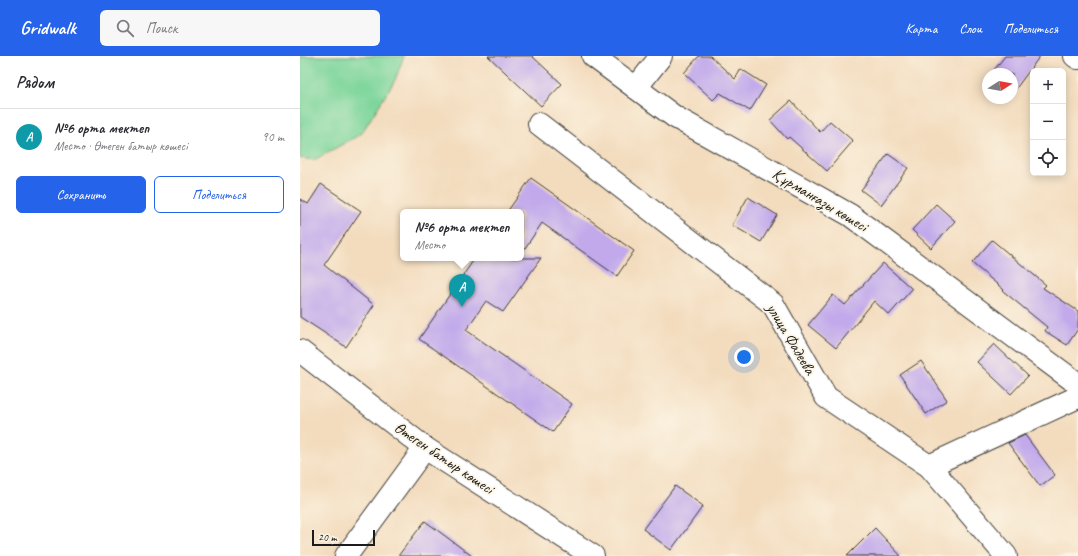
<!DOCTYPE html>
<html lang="ru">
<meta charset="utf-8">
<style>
:root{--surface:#fff;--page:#f7f7f7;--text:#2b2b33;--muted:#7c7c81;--line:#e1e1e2;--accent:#2563eb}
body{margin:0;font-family:Caveat,sans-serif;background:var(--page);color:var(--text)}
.controls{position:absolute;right:12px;top:12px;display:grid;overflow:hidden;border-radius:6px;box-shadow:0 2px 10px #0003}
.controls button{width:36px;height:36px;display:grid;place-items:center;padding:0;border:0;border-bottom:1px solid var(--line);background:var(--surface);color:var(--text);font:20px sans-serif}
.compass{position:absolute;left:682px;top:12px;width:36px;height:36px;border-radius:50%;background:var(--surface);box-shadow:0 2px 10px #0003;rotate:79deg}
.scale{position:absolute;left:12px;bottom:10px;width:63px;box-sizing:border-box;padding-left:4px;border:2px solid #1c1c1c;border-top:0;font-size:11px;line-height:14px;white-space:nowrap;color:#1c1c1c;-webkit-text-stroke:3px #fcf5e5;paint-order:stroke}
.you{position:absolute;left:444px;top:301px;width:14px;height:14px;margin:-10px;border:3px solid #fff;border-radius:50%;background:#1a73e8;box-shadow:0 0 0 6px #1a73e833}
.badge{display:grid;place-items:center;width:26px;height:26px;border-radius:50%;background:var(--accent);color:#fff;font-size:13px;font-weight:700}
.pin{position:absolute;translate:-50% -33px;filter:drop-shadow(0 1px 2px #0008)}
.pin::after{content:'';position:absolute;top:21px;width:14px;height:12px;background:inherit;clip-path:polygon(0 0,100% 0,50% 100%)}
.popup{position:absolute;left:100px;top:153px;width:124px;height:52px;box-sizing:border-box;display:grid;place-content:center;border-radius:6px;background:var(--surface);filter:drop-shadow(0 1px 3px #0005);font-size:13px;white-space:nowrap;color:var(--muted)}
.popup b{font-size:15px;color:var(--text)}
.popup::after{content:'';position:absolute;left:50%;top:100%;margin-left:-8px;border:8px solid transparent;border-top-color:var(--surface)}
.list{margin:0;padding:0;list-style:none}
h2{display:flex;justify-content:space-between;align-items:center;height:52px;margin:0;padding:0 16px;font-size:17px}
h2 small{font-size:13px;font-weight:400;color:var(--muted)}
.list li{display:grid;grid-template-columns:26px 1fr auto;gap:12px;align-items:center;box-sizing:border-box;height:56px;padding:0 16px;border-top:1px solid var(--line)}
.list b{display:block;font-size:15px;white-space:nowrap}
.list p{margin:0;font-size:13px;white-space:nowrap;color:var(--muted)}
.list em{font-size:13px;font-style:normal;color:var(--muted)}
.actions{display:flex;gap:8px;padding:12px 16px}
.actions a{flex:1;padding:9px 0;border:1px solid var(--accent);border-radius:6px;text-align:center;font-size:14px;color:var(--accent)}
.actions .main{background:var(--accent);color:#fff}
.icon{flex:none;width:22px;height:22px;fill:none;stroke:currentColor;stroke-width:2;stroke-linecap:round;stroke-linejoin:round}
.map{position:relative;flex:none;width:778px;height:500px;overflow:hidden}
header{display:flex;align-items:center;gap:24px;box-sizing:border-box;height:56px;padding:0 20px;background:var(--accent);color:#fff}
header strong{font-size:19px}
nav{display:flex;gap:22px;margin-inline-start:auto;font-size:14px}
.search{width:280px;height:36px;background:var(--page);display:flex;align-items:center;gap:10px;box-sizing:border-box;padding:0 14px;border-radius:6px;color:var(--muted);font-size:15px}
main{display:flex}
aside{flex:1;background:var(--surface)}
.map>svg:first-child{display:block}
</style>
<header>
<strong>Gridwalk</strong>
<div class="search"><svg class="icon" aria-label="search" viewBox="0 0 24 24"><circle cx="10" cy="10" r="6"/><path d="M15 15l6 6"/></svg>Поиск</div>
<nav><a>Карта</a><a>Слои</a><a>Поделиться</a></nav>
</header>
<main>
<aside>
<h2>Рядом<small></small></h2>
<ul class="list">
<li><span class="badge" style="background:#0f9aa8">A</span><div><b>№6 орта мектеп</b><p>Место · Өтеген батыр көшесі</p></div><em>90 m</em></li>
</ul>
<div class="actions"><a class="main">Сохранить</a><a>Поделиться</a></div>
</aside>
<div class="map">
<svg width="778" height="500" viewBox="0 0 778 500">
<rect width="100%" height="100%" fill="#fcf5e5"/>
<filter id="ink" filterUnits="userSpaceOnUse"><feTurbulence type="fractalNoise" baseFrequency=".025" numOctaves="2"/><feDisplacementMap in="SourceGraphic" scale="8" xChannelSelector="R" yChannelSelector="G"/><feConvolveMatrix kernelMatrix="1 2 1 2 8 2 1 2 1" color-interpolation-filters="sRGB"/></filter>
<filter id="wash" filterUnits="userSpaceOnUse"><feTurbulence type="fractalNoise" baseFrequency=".012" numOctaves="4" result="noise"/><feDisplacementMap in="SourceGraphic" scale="16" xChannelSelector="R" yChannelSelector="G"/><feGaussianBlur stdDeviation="0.9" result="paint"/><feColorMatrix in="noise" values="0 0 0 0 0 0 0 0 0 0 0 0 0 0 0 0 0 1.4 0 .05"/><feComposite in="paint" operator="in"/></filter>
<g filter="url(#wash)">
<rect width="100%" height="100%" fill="#f3dcbe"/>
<path fill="#7ed69c" stroke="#4d795c" d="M 0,0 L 104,0 L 95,24 L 61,78 L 14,104 L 0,102 Z"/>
<g id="blocks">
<g fill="#c1a9eb">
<path d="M 188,0 L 232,0 L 262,28 L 241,50 Z"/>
<path d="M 399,0 L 410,0 L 435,23 L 441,13 L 466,29 L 450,55 L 420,37 L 413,44 L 384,17 Z"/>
<path d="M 705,0 L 740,0 L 712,38 L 712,18 L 691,18 Z"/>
<path d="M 491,45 L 520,76 L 530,65 L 553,85 L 527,115 L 489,81 L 487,83 L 470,64 Z"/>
<path d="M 588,98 L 608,112 L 581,149 L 561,134 Z"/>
<path d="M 231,122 L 334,195 L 317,220 L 242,167 L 221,198 L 221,156 L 207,156 Z"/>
<path d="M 21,128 L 61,155 L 24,209 L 74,249 L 46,291 L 0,261 L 0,143 L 8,148 Z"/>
<path d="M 448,141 L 477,159 L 461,186 L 432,169 Z"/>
<path d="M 636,148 L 655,165 L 631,192 L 612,174 Z"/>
<path d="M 692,184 L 746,229 L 743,232 L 778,255 L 778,273 L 767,289 L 745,275 L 747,271 L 703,235 L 704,234 L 672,207 Z"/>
<path d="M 175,202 L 241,202 L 203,256 L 186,245 L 166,274 L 272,348 L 253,376 L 119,283 Z"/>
<path d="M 583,207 L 612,233 L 589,259 L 574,245 L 536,292 L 508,269 L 533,239 L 545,249 Z"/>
<path d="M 694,288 L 728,320 L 711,338 L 677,306 Z"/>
<path d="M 621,305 L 647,344 L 626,358 L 600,319 Z"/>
<path d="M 725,379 L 755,419 L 740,430 L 708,387 Z"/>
<path d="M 375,430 L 403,450 L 371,494 L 343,473 Z"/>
<path d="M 125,465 L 172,500 L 98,500 Z"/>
<path d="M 575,472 L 601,500 L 547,500 Z"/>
</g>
</g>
</g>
<g filter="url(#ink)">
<use href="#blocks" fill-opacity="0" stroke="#3c3934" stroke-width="1"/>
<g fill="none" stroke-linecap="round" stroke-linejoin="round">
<g stroke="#3c3934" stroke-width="24">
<g id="minor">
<path d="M 293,0 L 375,61 L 550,159 L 778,328"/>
<path d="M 775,0 L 778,2"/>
<path d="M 336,32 L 361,0"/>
<path d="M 239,68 L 473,248 L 526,341 L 629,410 L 706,500"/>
<path d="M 0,295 L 125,392 L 293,500"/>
<path d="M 629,410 L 778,341"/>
<path d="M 46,500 L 125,392"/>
</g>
</g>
<use href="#minor" stroke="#fff" stroke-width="22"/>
</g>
</g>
<g text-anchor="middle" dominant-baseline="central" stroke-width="3.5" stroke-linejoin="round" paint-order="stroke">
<g font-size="16" fill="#1c1c1c" stroke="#fcf5e5">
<text transform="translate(520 144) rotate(31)">Құрманғазы көшесі</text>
<text transform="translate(491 283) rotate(59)">улица Фадеева</text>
<text transform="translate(144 402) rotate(34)">Өтеген батыр көшесі</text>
</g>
</g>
</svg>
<div class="controls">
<button>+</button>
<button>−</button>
<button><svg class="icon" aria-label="locate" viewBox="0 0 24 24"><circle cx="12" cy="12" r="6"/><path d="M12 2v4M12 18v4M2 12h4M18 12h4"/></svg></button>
</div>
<svg class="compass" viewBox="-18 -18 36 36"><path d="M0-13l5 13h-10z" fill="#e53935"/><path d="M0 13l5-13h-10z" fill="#7c7c81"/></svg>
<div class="scale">20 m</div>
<div class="you"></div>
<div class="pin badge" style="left:162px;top:251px;background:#0f9aa8">A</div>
<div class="popup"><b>№6 орта мектеп</b>Место</div>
</div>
</main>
